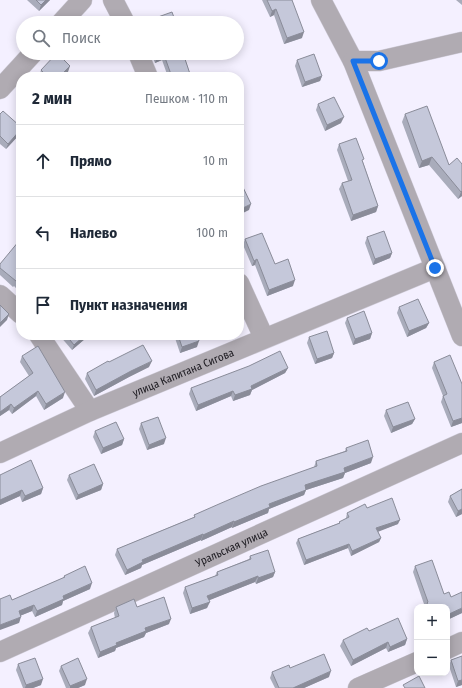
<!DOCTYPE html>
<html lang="ru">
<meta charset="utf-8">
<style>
:root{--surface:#fff;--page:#f6f6f7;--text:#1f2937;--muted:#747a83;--line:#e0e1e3}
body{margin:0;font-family:"Fira Sans Condensed",sans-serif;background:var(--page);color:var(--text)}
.controls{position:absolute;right:12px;bottom:12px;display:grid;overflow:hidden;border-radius:8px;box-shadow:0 2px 10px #0003}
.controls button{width:36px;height:36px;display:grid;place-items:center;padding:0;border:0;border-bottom:1px solid var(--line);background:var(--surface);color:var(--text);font:20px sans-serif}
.stop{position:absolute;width:12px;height:12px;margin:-9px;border:3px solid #1a73e8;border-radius:50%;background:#fff}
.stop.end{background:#1a73e8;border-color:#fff;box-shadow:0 1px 4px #0008}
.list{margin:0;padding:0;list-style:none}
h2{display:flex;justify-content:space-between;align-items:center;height:52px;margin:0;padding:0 16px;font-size:17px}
h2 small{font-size:13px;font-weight:400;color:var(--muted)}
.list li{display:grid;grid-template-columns:26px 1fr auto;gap:12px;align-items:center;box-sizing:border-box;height:72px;padding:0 16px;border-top:1px solid var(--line)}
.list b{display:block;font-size:15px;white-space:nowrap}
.list em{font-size:13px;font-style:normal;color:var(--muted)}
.icon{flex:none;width:22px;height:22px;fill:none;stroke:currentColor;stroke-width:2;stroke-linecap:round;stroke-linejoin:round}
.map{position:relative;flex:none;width:462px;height:688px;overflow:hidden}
.search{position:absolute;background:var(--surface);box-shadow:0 2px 10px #0003;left:16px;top:16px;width:228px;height:44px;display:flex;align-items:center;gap:10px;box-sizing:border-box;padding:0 14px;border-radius:22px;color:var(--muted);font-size:15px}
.panel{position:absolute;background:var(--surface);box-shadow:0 2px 10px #0003;left:16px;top:72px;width:228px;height:268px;border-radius:16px}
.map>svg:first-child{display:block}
</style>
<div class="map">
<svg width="462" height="688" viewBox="0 0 462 688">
<rect width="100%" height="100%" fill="#f4f0ff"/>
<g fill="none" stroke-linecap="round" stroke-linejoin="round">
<g stroke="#d1cedb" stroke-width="21">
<g id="minor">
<path d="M 113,0 L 125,23"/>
<path d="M 321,0 L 353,61 L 462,336"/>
<path d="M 61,23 L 82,0"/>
<path d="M 138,53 L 148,77"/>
<path d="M 353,61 L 379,61 L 462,42"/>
<path d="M 0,89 L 33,53"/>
<path d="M 239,283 L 264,338"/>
<path d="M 0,295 L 21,314"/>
<path d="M 39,335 L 90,411"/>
<path id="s1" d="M 0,453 L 90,411 L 435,268"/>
<path d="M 447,649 L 462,642"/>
<path id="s2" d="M 0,652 L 462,443"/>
<path d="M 358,688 L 417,662"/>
</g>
</g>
<use href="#minor" stroke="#b0abb2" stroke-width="20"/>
</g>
<g fill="#a9acbb">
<path d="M 27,0 L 50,0 L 39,11 Z"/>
<path d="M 262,0 L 292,0 L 302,38 L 284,44 L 274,15 L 270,17 Z"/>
<path d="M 456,0 L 462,0 L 462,5 Z"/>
<path d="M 81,53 L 90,53 L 85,58 Z"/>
<path d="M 151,53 L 183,53 L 191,77 L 168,77 L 162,60 L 155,63 Z"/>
<path d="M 297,60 L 322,76 L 320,81 L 302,87 L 295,66 Z"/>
<path d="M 41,70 L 68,72 L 63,77 L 39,77 Z"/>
<path d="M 318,104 L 341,123 L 325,131 L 316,110 Z"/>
<path d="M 0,114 L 21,127 L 21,131 L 20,134 L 6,149 L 0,144 Z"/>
<path d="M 405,114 L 449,165 L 462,164 L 462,196 L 458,199 L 429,165 L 419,168 L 402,122 Z"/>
<path d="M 339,144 L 363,162 L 378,206 L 376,212 L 351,221 L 339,189 L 342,183 L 348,181 L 337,150 Z"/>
<path d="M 367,237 L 392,253 L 390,258 L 373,265 L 365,243 Z"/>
<path d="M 245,239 L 275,264 L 293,286 L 267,296 L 255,265 L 252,266 L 243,245 Z"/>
<path d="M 21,243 L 21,293 L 14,286 L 13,287 L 0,275 L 0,264 Z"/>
<path d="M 399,307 L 429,323 L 426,328 L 407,337 L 397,313 Z"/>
<path d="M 347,318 L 372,333 L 370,339 L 353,345 L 345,323 Z"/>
<path d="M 59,335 L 87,335 L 86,338 L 72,350 Z"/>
<path d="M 174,335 L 197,335 L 197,347 L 180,353 Z"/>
<path d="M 309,337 L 334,353 L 332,358 L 315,364 L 307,343 Z"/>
<path d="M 22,356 L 63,398 L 44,410 L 36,396 L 12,414 L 9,410 L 0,416 L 0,397 L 29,376 L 20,362 Z"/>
<path d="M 109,362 L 149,367 L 129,377 L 94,396 L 85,379 L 87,373 Z"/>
<path d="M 434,362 L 462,384 L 462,423 L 451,427 L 441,402 L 443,396 L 432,368 Z"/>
<path d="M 288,368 L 285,373 L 252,390 L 250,395 L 233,401 L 231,396 L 196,411 L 189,394 L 191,388 Z"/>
<path d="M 386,410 L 415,419 L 412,424 L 391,433 L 384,416 Z"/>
<path d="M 141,423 L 164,444 L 147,450 L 139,429 Z"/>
<path d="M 95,431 L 124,439 L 122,445 L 101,454 L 93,437 Z"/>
<path d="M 346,448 L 371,463 L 345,473 L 343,478 L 306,490 L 304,495 L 269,509 L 268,513 L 232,528 L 232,527 L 201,541 L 201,540 L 142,565 L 141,568 L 125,575 L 115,555 L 117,549 L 194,517 L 194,515 L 314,467 L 316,461 L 345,451 Z"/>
<path d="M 0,475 L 43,488 L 41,494 L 22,502 L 20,496 L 0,505 Z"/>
<path d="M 69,475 L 103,484 L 101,490 L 76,500 L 67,480 Z"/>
<path d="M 462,489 L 462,514 L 456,517 L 448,502 L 450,496 Z"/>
<path d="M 367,508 L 398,524 L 378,531 L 381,538 L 379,542 L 351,556 L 348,548 L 304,565 L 296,543 L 298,539 L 339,523 L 339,522 L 346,519 L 346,518 L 347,513 Z"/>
<path d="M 250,556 L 275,572 L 273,577 L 256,584 L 255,582 L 209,600 L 207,608 L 190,614 L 183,593 L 185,587 L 215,576 L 217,572 L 249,559 Z"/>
<path d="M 415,566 L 444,594 L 451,597 L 462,613 L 447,620 L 447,607 L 425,607 L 413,572 Z"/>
<path d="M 64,576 L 90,589 L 63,601 L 62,605 L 35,617 L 32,611 L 20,616 L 19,623 L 12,600 L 63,578 Z"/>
<path d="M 116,607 L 137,607 L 169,624 L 146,633 L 144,637 L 116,648 L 115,651 L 98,658 L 88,633 L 91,627 L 115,618 L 114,613 Z"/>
<path d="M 369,631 L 407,639 L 405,645 L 388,652 L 386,648 L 351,666 L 340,646 L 343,640 Z"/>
<path d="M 462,656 L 462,685 L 456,687 L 449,666 L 451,660 Z"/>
<path d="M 18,664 L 41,685 L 33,688 L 23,688 L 16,670 Z"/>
<path d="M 61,666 L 85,685 L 78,688 L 66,688 L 59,671 Z"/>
<path d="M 290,668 L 329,677 L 304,688 L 275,688 L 270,678 L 272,672 Z"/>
</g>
<g fill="#8a8c99">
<path d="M 46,0 L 50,0 L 39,11 L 41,5 Z"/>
<path d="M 276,9 L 274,15 L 270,17 L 272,11 Z"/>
<path d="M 304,32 L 302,38 L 284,44 L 287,38 Z"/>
<path d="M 87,53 L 90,53 L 85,58 Z"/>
<path d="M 164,55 L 162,60 L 155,63 L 157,57 Z"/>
<path d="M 70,66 L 68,72 L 63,77 L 59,77 Z"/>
<path d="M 322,76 L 320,81 L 302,87 L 305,82 Z"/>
<path d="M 344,117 L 341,123 L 325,131 L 327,125 Z"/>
<path d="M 21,129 L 20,134 L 6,149 L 8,144 Z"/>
<path d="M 432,157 L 429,165 L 419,168 L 422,161 Z"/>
<path d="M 462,191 L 462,196 L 458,199 L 461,192 Z"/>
<path d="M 251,204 L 249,210 L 239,215 L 239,210 Z"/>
<path d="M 378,206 L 376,212 L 351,221 L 353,215 Z"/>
<path d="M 392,253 L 390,258 L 373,265 L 375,259 Z"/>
<path d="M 257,259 L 255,265 L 252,266 L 254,261 Z"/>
<path d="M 295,280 L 293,286 L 267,296 L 269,290 Z"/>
<path d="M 9,314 L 7,320 L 0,327 L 0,323 Z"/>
<path d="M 429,323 L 426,328 L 407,337 L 409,331 Z"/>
<path d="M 372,333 L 370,339 L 353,345 L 355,339 Z"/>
<path d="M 85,335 L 87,335 L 86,338 L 72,350 L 74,345 Z"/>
<path d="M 199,341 L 197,347 L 180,353 L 182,347 Z"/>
<path d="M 334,353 L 332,358 L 315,364 L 317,359 Z"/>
<path d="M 152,361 L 149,367 L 129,377 L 94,396 L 96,390 L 131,371 Z"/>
<path d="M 288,368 L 285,373 L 252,390 L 250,395 L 233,401 L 235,395 L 251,386 Z"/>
<path d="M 38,391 L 36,396 L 12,414 L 14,408 Z"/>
<path d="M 233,391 L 231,396 L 196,411 L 198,405 Z"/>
<path d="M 65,392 L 63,398 L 44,410 L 46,404 Z"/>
<path d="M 11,404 L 9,410 L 0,416 L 0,412 Z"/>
<path d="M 462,418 L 462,423 L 451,427 L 453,421 Z"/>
<path d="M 415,419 L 412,424 L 391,433 L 393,427 Z"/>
<path d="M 166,438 L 164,444 L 147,450 L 149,445 Z"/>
<path d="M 124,439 L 122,445 L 101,454 L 103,448 Z"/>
<path d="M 373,457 L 371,463 L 345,473 L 343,478 L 303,491 L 305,485 L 344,468 Z"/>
<path d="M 103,484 L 101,490 L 76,500 L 78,495 Z"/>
<path d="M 43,488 L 41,494 L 22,502 L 25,496 Z"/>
<path d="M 22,490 L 20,496 L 0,505 L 0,500 Z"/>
<path d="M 306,490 L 304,495 L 269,509 L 268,513 L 232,528 L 234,522 L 269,504 Z"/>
<path d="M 462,509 L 462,514 L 456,517 L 458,511 Z"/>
<path d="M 400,520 L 398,524 L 375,533 L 376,528 Z"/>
<path d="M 234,521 L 232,527 L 201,541 L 203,535 Z"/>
<path d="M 203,534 L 201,540 L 142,565 L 141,568 L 125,575 L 127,570 L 142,560 Z"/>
<path d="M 381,538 L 379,542 L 351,556 L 352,551 Z"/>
<path d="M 349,544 L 348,548 L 304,565 L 306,560 Z"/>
<path d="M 275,572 L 273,577 L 256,584 L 258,578 Z"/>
<path d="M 258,576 L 255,582 L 205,602 L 207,596 Z"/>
<path d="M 92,583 L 90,589 L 63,601 L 62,605 L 35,617 L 37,611 L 63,596 Z"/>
<path d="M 210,602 L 207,608 L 190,614 L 192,608 Z"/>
<path d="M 34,605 L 32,611 L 17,617 L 19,611 Z"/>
<path d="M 462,608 L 462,613 L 447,620 L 447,615 Z"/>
<path d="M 21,617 L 19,623 L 0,630 L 0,625 Z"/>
<path d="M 171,619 L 169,624 L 146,633 L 144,637 L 116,648 L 115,651 L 98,658 L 100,652 L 116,643 L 145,628 Z"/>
<path d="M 407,639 L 405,645 L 388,652 L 390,647 Z"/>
<path d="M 388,642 L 386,648 L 351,666 L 353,660 Z"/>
<path d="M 331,671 L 329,677 L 304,688 L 293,688 Z"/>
<path d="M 43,679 L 41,685 L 33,688 L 25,688 L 26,685 Z"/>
<path d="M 87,679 L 85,685 L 78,688 L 70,688 L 70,686 Z"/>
<path d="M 462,680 L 462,685 L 456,687 L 458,681 Z"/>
</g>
<g fill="#c5c8da" stroke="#8a8c99">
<path d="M 36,0 L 46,0 L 41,5 Z"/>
<path d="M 267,0 L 292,0 L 304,32 L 287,38 L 276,9 L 272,11 Z"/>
<path d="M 172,12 L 176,23 L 145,23 L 144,22 Z"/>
<path d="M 57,53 L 70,66 L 59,77 L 39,77 L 43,72 L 41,70 Z"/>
<path d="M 155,53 L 183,53 L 191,77 L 172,77 L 164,55 L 157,57 Z"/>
<path d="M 314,54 L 322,76 L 305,82 L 297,60 Z"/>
<path d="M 334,97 L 344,117 L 327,125 L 318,104 Z"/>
<path d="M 427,106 L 449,165 L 457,158 L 462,164 L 462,191 L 461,192 L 432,157 L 422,161 L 405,114 Z"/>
<path d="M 3,111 L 21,127 L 21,129 L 8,144 L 0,136 L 0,114 Z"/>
<path d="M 356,138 L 364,159 L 362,160 L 378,206 L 353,215 L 342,183 L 352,180 L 339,144 Z"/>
<path d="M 239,179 L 251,204 L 239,210 Z"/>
<path d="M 384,231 L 392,253 L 375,259 L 367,237 Z"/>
<path d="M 262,233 L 275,264 L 288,259 L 295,280 L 269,290 L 257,259 L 254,261 L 245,239 Z"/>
<path d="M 19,241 L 21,243 L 21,285 L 16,280 L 16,281 L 0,268 L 0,264 Z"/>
<path d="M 418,299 L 429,323 L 409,331 L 399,307 Z"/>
<path d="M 0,305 L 9,314 L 0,323 Z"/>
<path d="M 364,311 L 372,333 L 355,339 L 347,318 Z"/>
<path d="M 327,331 L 334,353 L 317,359 L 309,337 Z"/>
<path d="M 66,335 L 85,335 L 74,345 Z"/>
<path d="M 178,335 L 197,335 L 199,341 L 182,347 Z"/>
<path d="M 143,345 L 152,361 L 131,371 L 96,390 L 87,373 L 108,361 L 109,362 Z"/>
<path d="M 38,346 L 65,392 L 46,404 L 38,391 L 14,408 L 11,404 L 0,412 L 0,397 L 33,373 L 22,356 Z"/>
<path d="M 280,351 L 288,368 L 251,386 L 252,389 L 235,395 L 233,391 L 198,405 L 191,388 L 249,366 Z"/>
<path d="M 450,355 L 462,384 L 462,418 L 453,421 L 443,396 L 447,394 L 434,362 Z"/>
<path d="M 408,402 L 415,419 L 393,427 L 386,410 Z"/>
<path d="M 158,417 L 166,438 L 149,445 L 141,423 Z"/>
<path d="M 116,422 L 124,439 L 103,448 L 95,431 Z"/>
<path d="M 368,440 L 373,457 L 344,468 L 345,472 L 305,485 L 306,490 L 269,504 L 270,507 L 234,522 L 234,521 L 203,535 L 203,534 L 142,560 L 143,562 L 127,570 L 117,549 L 195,517 L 194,515 L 219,504 L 261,486 L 317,466 L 316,461 L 347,451 L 346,448 Z"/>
<path d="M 31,460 L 43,488 L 25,496 L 22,490 L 0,500 L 0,475 Z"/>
<path d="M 94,464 L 103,484 L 78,495 L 69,475 Z"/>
<path d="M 462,489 L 462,509 L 458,511 L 450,496 Z"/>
<path d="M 392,498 L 400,520 L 376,528 L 381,538 L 352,551 L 349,544 L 306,560 L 298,539 L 340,523 L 339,522 L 349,517 L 347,513 L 365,504 L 367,508 Z"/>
<path d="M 268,550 L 275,572 L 258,578 L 258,576 L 207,596 L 210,602 L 192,608 L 185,587 L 218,575 L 217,572 L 251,559 L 250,556 Z"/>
<path d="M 432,560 L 444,594 L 449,592 L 451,597 L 462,592 L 462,608 L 447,615 L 447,607 L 429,607 L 427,603 L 428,602 L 415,566 Z"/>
<path d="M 85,566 L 92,583 L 63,596 L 64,599 L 37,611 L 34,605 L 19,611 L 21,617 L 0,625 L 0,599 L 10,595 L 12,600 L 65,577 L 64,576 Z"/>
<path d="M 164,597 L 171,619 L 145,628 L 146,631 L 116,643 L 117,645 L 100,652 L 91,627 L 119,616 L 116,607 L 134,599 L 137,607 Z"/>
<path d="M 398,618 L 407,639 L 390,647 L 388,642 L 353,660 L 343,640 L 367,628 L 369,631 Z"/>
<path d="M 324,654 L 331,671 L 293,688 L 279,688 L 272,672 L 289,665 L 290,668 Z"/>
<path d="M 462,656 L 462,680 L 458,681 L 451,660 Z"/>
<path d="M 35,658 L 43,679 L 26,685 L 18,664 Z"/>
<path d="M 78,658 L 87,679 L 70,686 L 61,666 Z"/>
<path d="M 419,676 L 425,688 L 405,688 L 403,685 Z"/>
</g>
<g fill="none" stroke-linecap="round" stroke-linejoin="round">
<path stroke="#1a73e8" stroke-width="5" d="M 379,61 L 353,61 L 435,268"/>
</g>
<g text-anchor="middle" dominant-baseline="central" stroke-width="3" stroke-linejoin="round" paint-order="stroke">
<g font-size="11" fill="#1b191f" stroke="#fff">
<text stroke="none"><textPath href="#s1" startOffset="200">улица Капитана Сигова</textPath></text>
<text stroke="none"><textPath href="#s2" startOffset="254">Уральская улица</textPath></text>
</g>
</g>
</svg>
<div class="controls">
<button>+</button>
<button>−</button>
</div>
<div class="stop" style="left:379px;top:61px"></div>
<div class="stop end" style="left:435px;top:268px"></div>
<div class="search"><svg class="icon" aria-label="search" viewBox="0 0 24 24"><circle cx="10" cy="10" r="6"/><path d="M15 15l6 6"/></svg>Поиск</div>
<section class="panel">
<h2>2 мин<small>Пешком · 110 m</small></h2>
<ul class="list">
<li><svg class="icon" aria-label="ahead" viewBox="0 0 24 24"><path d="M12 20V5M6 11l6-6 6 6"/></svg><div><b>Прямо</b></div><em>10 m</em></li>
<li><svg class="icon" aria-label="left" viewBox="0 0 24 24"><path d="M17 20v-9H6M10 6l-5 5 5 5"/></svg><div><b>Налево</b></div><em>100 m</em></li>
<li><svg class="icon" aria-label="arrive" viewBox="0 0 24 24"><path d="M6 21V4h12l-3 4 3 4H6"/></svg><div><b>Пункт назначения</b></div></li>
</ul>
</section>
</div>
